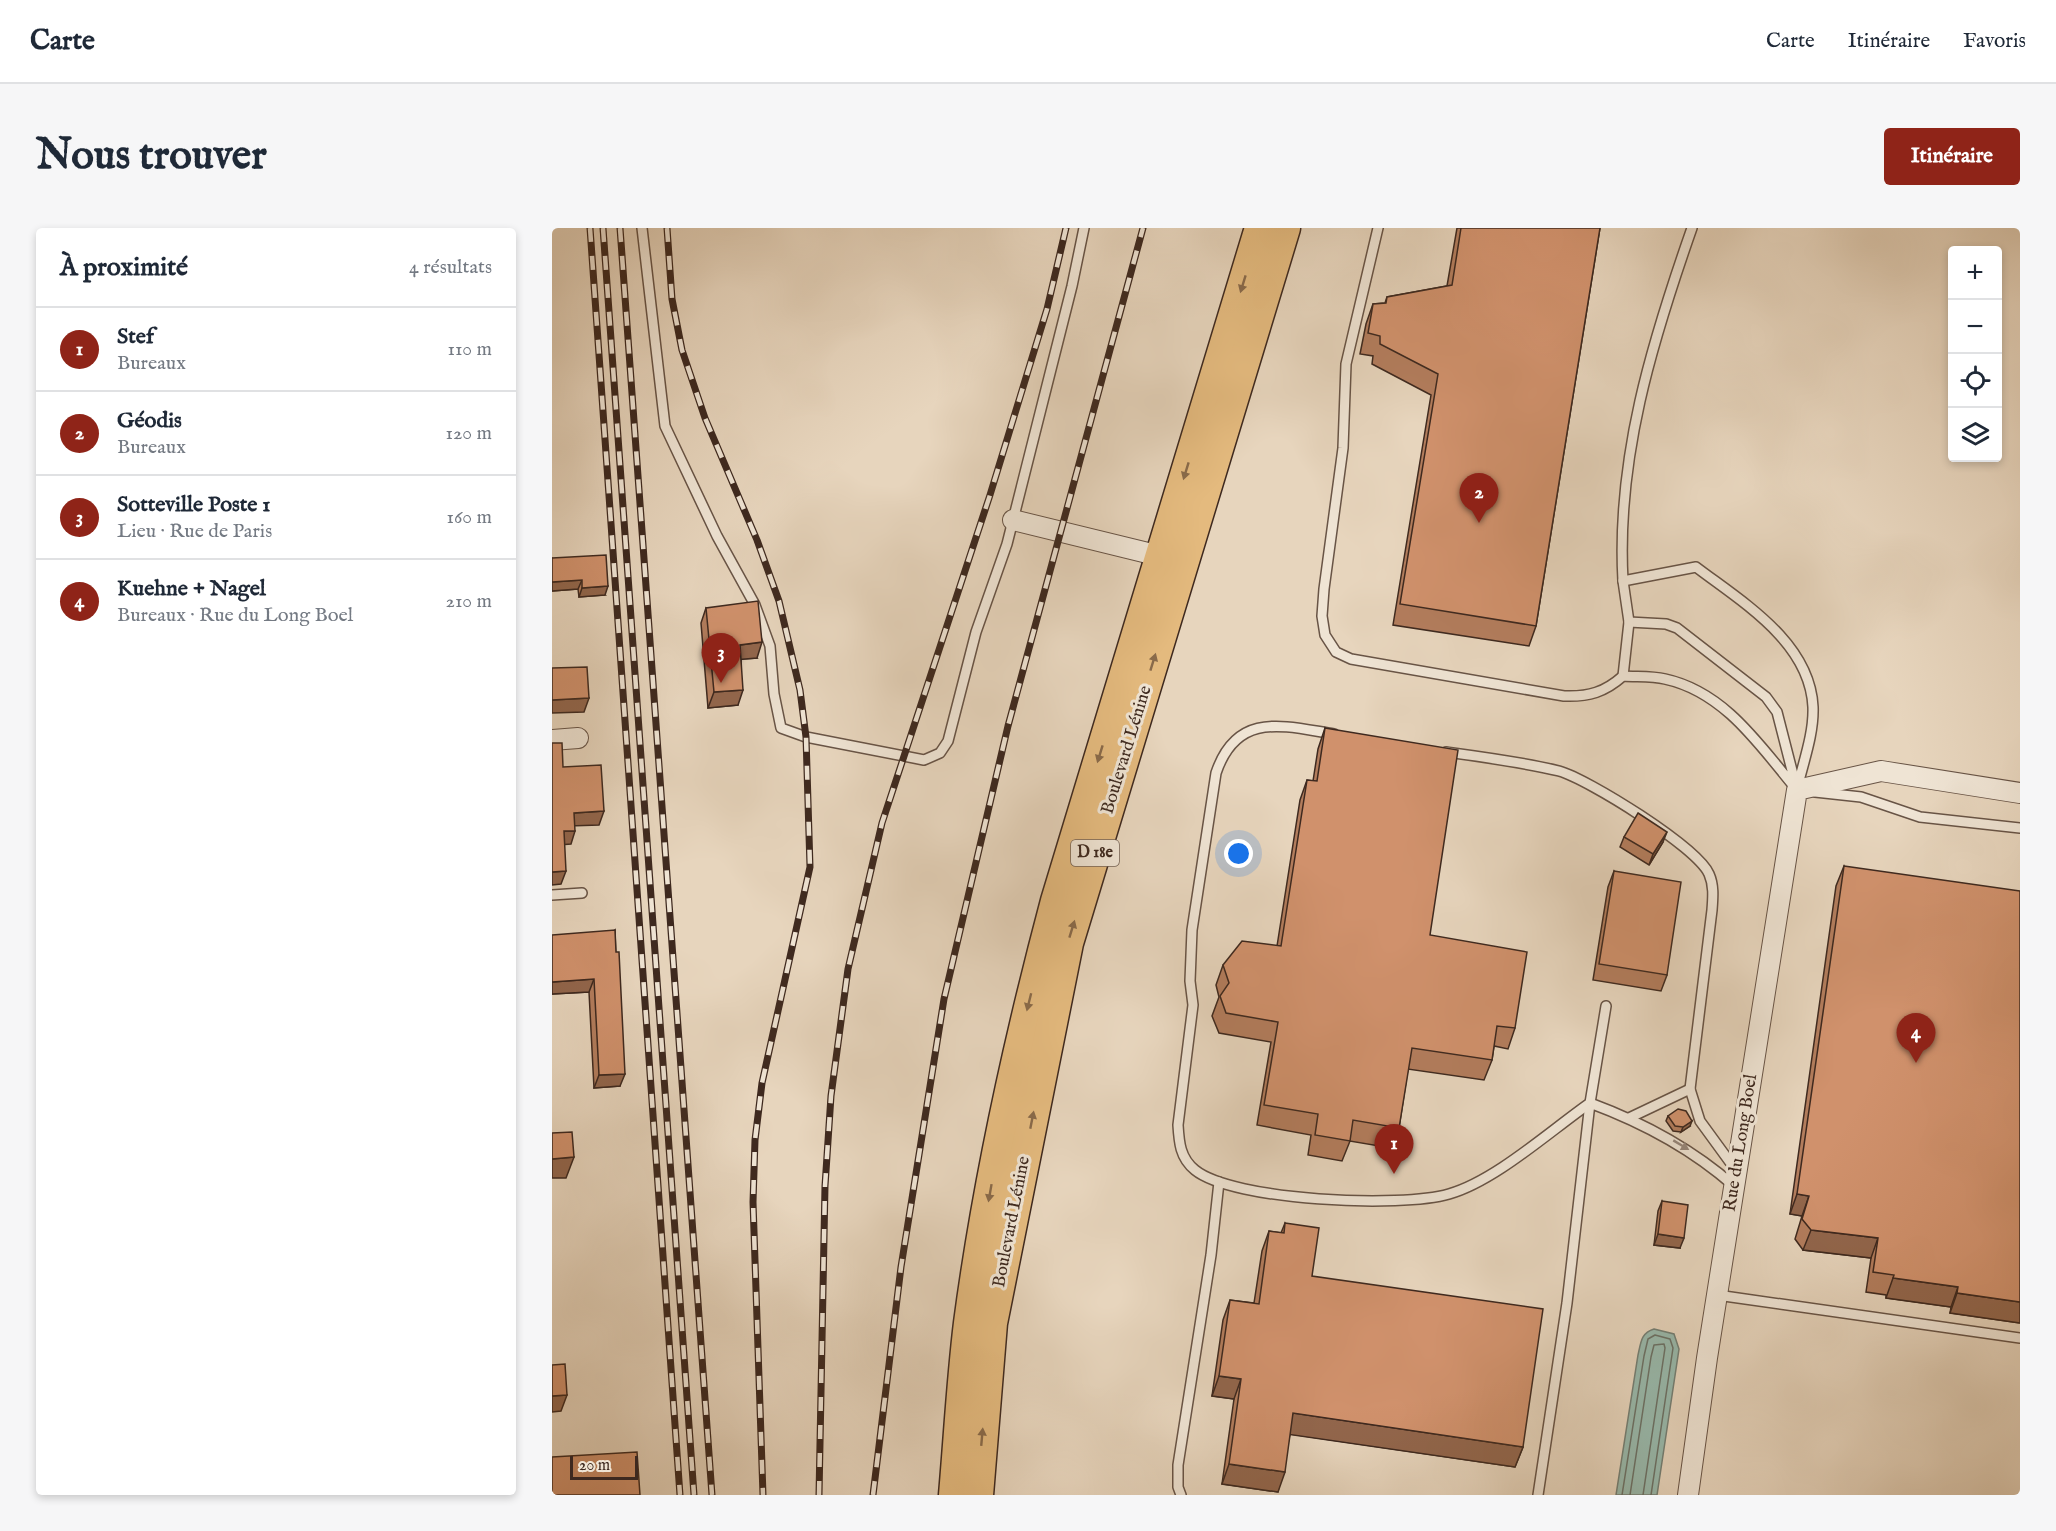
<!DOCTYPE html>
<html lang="fr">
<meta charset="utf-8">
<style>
:root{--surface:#fff;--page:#f6f6f7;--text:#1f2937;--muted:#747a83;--line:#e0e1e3;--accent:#8f2418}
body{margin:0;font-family:"IM FELL English",serif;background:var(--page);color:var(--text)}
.controls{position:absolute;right:18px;top:18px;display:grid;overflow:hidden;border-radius:6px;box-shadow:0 3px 9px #0003}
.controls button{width:54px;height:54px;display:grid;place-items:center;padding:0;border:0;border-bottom:2px solid var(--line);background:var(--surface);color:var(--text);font:30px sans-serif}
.scale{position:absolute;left:18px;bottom:15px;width:68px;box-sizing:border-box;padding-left:6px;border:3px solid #3e291f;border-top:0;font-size:16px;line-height:21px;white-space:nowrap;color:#3e291f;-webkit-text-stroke:4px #efe4d4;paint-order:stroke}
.you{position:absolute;left:687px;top:626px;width:21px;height:21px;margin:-15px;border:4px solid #fff;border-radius:50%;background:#1a73e8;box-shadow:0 0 0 9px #1a73e833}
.badge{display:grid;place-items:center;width:39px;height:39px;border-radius:50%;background:var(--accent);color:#fff;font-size:20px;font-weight:700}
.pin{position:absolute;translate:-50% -50px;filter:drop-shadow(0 2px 3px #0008)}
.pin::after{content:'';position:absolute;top:32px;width:21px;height:18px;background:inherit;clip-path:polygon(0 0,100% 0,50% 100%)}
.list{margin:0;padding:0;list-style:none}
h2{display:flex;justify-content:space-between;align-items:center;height:78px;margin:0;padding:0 24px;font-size:26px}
h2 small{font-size:20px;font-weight:400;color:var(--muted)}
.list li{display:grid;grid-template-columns:39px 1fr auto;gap:18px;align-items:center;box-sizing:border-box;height:84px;padding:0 24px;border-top:2px solid var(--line)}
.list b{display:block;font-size:22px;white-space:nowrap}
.list p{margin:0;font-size:20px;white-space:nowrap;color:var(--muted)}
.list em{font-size:20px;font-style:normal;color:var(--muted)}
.icon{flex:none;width:33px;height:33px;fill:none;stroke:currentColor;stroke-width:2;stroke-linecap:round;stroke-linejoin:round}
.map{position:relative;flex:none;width:1468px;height:1267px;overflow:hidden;border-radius:6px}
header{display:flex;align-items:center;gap:36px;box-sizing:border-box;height:84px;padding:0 30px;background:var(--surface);border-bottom:2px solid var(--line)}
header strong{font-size:28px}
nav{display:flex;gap:33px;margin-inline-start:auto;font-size:21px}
.intro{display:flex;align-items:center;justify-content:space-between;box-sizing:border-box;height:144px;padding:0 36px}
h1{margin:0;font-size:42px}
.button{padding:15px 27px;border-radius:6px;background:var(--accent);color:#fff;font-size:21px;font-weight:700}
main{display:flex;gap:36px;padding:0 36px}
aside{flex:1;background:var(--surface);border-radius:6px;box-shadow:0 3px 9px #0003}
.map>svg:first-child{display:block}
</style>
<header>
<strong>Carte</strong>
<nav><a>Carte</a><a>Itinéraire</a><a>Favoris</a></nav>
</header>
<div class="intro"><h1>Nous trouver</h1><a class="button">Itinéraire</a></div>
<main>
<aside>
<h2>À proximité<small>4 résultats</small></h2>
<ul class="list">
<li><span class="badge">1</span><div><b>Stef</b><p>Bureaux</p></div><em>110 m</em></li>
<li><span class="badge">2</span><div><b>Géodis</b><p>Bureaux</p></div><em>120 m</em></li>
<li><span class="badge">3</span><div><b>Sotteville Poste 1</b><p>Lieu · Rue de Paris</p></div><em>160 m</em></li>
<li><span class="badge">4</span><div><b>Kuehne + Nagel</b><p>Bureaux · Rue du Long Boel</p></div><em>210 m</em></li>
</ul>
</aside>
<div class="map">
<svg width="1468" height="1267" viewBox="0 0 1468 1267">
<rect width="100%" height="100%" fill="#e7d5bd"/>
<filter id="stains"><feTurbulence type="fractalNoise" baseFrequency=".00333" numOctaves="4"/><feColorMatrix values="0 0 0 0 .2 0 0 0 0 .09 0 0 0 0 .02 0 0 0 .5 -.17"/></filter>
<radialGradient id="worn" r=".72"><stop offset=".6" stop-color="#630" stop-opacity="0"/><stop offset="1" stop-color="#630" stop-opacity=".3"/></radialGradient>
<path fill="#98b9ac" stroke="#747f74" stroke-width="1.5" d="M 1102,1101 L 1122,1106 L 1127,1121 L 1105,1267 L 1064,1267 L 1086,1127 C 1089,1114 1089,1105 1102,1101 Z"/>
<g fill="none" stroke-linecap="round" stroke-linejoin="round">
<g stroke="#6b7166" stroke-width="1.5">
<path d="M 1070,1267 L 1092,1128 L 1096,1111 L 1103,1107 L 1118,1111 L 1121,1120 L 1099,1267"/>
<path d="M 1078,1267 L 1099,1129 L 1102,1117 L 1112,1116 L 1113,1120 L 1091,1267"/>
</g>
<g stroke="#685446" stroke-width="12">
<g id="service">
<path d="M 90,0 L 113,198 L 165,308 L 203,377 L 218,418 L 222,466 L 229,500 L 254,509 L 372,532 L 388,525 L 396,513 L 424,404 L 455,316 L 520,58 L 532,0"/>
<path d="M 826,0 L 794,136 L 791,220 L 772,361 L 770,388 L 773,407 L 784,424 L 799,431 L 1012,468 C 1037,469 1053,464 1071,448 C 1085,449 1100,448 1113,451 C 1173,464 1208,518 1245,562 L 1225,484 L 1214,469 L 1125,400 L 1114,396 L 1077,394"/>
<path d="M 1071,353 C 1064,231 1100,114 1140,0"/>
<path d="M 1071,448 L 1077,394 L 1071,353 L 1144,339 C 1190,374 1258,414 1261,479 C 1262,506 1251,535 1245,561"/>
<path d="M 782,506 C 731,498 685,483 664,545 L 640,702 L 638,753 L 641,777 L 626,897 C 627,914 628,930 643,942 C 681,973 850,980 897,966 C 943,953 998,903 1038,875 L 1054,778"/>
<path d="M 894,524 C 931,529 970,534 1007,543 C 1036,551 1145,619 1157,646 C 1162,657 1161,669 1160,682 L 1138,861 L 1148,893 L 1183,941"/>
<path d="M 1263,564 L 1309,569 L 1368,589 L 1468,600"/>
<path d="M 0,667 L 30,665"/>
<path d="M 1077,890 L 1138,861"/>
<path d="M 1165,1067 L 1468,1110"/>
<path d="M 629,1267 L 626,1259 L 626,1237 L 659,1027 L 667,954"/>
<path d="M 986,1267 L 1015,1075 L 1038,875 C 1092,895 1139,920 1182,958"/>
</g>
</g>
<g stroke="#685446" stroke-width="22">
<g id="minor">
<path d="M 461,292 L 608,328"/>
<path d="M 0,512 L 26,510"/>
<path d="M 1136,1267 L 1155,1130 L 1245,562 L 1329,543 L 1468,565"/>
</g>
</g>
<g stroke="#3e291f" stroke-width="33">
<g id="primary">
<path d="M 402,1267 C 407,1210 410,1152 417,1095 C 436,952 467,812 504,673 L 708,0"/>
<path d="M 426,1267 L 440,1095 L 516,715 L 733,0"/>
</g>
</g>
<use href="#service" stroke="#efe4d4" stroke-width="9"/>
<use href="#minor" stroke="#efe4d4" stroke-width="20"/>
<use href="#primary" stroke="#e4ba7e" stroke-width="30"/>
<g stroke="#3e291f" stroke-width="7">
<g id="rail">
<path d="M 38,0 L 128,1267"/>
<path d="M 51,0 L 142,1267"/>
<path d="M 68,0 L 160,1267"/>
<path d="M 115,0 L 120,71 L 130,122 L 153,190 L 205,312 L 227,373 L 248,462 L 254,509 L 258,639 L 210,855 L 203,912 L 201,974 L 211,1267"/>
<path d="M 267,1267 L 273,958 L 279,868 L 296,741 L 330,595 L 438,267 L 495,81 L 514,0"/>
<path d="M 321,1267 L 349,1039 L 392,771 L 456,498 L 591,0"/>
</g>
</g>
<use href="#rail" stroke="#efe4d4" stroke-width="4.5" stroke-dasharray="14" stroke-linecap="butt"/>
</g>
<g fill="#b37d5d" stroke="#3e291f" stroke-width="1.5">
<path d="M 905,0 L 1048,0 L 984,398 L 977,418 L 841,397 L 879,167 L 820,136 L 821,128 L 808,126 L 814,96 L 821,76 L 833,75 L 835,69 L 895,58 Z"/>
<path d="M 0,330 L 53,367 L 27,369 L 26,361 L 0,363 Z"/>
<path d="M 154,380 L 205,430 L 189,431 L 186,477 L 156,480 L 149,395 Z"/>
<path d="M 773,500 L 878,707 L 963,800 L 956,821 L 942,818 L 940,832 L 932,852 L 856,841 L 847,900 L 839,920 L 798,913 L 790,933 L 756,927 L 759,907 L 705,897 L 719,814 L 667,805 L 660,788 L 667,769 L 664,757 L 671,737 L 725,718 L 748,572 L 755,552 L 761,553 L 766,521 Z"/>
<path d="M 1072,609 L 1111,614 L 1097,637 L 1068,619 Z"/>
<path d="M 1292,638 L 1468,1095 L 1398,1085 L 1399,1079 L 1334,1070 L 1334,1067 L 1314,1064 L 1319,1030 L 1251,1022 L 1243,1011 L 1250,988 L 1238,986 L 1284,658 Z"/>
<path d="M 1062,643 L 1115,747 L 1109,763 L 1041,752 L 1056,659 Z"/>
<path d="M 63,702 L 68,858 L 42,860 L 37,764 L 0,766 Z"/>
<path d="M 1116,888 L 1138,898 L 1129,904 L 1121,903 L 1114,893 Z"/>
<path d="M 1110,973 L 1128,1020 L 1102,1017 L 1106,983 Z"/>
<path d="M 733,995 L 760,1048 L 971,1219 L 963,1239 L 738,1206 L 726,1264 L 670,1256 L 682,1171 L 660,1168 L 671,1092 L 678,1072 L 702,1075 L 710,1023 L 717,1003 L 729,1005 Z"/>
</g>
<g fill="#92664c" stroke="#3e291f" stroke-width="1.5">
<path d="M 30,352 L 26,361 L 0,363 L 0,354 Z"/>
<path d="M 56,358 L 53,367 L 27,369 L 30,360 Z"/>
<path d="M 210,414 L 205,430 L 182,432 L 188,417 Z"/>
<path d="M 191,462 L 186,477 L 156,480 L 162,464 Z"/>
<path d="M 37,470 L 32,484 L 0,485 L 0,472 Z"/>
<path d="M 52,583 L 47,597 L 17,598 L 22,585 Z"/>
<path d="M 12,603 L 23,603 L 19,616 L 7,617 Z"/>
<path d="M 1115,604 L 1111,614 L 1097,637 L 1101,626 Z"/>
<path d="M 14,643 L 9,656 L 0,657 L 0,644 Z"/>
<path d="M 42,751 L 37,764 L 0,766 L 0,754 Z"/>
<path d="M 73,846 L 68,858 L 42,860 L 47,847 Z"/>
<path d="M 1140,893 L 1138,898 L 1129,904 L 1131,899 Z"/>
<path d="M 22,929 L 14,950 L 0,950 L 0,931 Z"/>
<path d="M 1245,966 L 1257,968 L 1250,988 L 1238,986 Z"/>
<path d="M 1259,1002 L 1326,1010 L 1319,1030 L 1251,1022 Z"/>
<path d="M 1106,1006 L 1132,1010 L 1128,1020 L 1102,1017 Z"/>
<path d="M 1341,1050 L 1406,1059 L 1399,1079 L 1334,1070 Z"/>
<path d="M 1405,1065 L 1468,1074 L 1468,1095 L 1398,1085 Z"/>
<path d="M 667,1148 L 689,1151 L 682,1171 L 660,1168 Z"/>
<path d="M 15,1167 L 9,1183 L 0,1184 L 0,1168 Z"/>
<path d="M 741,1185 L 971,1219 L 963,1239 L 734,1206 Z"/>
<path d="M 677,1236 L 733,1244 L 726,1264 L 670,1256 Z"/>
</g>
<g fill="#d0916c" stroke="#3e291f" stroke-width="1.5">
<path d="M 909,0 L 1048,0 L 984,398 L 848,376 L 886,146 L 828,116 L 828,108 L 816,105 L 821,76 L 834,75 L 835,69 L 900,57 Z"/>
<path d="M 54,327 L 56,358 L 30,360 L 30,352 L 0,354 L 0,330 Z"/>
<path d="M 206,373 L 210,414 L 188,417 L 191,462 L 162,464 L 154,380 Z"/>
<path d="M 35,439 L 37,470 L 0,472 L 0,440 Z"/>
<path d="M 773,500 L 906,522 L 878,707 L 975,724 L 963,800 L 945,798 L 940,832 L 860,820 L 847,900 L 801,892 L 798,913 L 763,907 L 766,886 L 712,877 L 726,794 L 674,785 L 668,768 L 677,755 L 671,737 L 690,713 L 729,718 L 755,552 L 765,553 Z"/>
<path d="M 0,515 L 10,515 L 11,539 L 49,537 L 52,583 L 22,585 L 23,603 L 12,603 L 14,643 L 0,644 Z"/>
<path d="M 1086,585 L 1115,604 L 1101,626 L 1072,609 Z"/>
<path d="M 1292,638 L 1468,663 L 1468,1074 L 1405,1065 L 1406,1059 L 1341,1050 L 1342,1047 L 1321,1044 L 1326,1010 L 1259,1002 L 1250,991 L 1257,968 L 1245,966 Z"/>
<path d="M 1062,643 L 1129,654 L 1115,747 L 1047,736 Z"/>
<path d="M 63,702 L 64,724 L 67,724 L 73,846 L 47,847 L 42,751 L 0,754 L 0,707 Z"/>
<path d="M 1126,881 L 1134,883 L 1140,893 L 1131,899 L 1123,898 L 1116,888 Z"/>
<path d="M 20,904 L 22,929 L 0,931 L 0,905 Z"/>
<path d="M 1110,973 L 1136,977 L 1132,1010 L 1106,1006 Z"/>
<path d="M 733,995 L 767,1000 L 760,1048 L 991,1081 L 971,1219 L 741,1185 L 733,1244 L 677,1236 L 689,1151 L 667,1148 L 678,1072 L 707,1076 L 717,1003 L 732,1005 Z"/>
<path d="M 13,1136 L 15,1167 L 0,1168 L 0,1137 Z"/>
<path d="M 85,1224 L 88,1267 L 0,1267 L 0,1229 Z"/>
</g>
<defs><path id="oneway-solid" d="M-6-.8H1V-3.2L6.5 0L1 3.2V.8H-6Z" transform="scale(1.5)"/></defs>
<g fill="#896a4a">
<use href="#oneway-solid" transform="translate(691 56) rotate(107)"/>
<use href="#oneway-solid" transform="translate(634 243) rotate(107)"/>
<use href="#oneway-solid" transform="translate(601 434) rotate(-73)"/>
<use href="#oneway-solid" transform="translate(548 526) rotate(107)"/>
<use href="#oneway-solid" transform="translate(520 701) rotate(-73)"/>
<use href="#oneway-solid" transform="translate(477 774) rotate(104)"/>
<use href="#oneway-solid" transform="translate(480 892) rotate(-79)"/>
<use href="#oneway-solid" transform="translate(438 965) rotate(100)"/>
<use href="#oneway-solid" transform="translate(430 1209) rotate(-85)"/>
</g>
<use fill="#96867a" href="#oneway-solid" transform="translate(1129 917) rotate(31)"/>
<g text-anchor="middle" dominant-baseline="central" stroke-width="6" stroke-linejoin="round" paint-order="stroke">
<rect fill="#efe4d4" stroke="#736155" stroke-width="1.5" x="519" y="612" width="48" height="26" rx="4.5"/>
<g font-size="16" font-weight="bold" fill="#3e291f">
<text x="543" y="625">D 18e</text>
</g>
<g font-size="18" fill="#3e291f" stroke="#efe4d4">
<text transform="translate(575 522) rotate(-73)">Boulevard Lénine</text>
<text transform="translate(1189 915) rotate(-81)">Rue du Long Boel</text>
<text transform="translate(460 994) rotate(-79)">Boulevard Lénine</text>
</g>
</g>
<rect width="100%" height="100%" filter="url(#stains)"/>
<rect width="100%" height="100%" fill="url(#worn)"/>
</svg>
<div class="controls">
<button>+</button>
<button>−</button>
<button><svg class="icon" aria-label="locate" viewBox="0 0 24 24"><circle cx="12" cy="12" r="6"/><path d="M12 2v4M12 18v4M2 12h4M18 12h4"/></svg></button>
<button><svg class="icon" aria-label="layers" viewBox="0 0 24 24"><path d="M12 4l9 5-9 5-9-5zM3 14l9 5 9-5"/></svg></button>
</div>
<div class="scale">20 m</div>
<div class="you"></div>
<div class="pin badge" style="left:842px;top:946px">1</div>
<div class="pin badge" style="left:927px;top:295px">2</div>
<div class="pin badge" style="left:169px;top:455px">3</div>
<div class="pin badge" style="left:1364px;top:835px">4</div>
</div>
</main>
